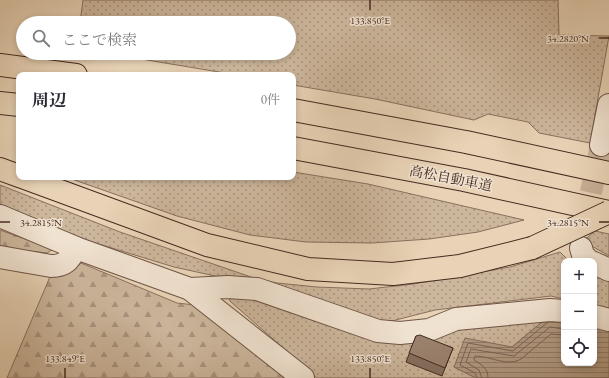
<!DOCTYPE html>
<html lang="ja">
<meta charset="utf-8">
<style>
:root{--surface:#fff;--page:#f2f2f3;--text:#2b2b33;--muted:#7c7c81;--line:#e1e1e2}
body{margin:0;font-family:"EB Garamond","Noto Serif JP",serif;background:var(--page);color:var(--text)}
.controls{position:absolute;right:12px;bottom:12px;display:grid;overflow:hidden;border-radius:8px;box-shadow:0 2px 6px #0003}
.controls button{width:36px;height:36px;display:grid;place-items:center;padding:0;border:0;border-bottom:1px solid var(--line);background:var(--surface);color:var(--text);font:20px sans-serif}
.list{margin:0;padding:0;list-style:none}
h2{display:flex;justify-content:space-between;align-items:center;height:52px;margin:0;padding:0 16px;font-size:17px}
h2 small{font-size:13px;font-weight:400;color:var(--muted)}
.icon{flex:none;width:22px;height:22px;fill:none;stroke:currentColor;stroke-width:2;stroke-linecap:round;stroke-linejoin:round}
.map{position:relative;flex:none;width:609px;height:378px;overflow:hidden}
.search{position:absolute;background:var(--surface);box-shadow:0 2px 6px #0003;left:16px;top:16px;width:280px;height:44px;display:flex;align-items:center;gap:10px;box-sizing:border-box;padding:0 14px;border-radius:22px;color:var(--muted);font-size:15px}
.panel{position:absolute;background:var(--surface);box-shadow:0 2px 6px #0003;left:16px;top:72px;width:280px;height:108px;border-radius:8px}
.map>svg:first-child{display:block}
</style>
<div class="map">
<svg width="609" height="378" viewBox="0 0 609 378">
<defs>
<pattern id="grass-dots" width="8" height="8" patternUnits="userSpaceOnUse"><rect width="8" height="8" fill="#ccb69c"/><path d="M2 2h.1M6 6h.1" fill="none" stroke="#a7947f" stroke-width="1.8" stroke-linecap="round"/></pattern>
<pattern id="forest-firs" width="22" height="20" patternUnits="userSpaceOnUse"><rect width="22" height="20" fill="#ccb69c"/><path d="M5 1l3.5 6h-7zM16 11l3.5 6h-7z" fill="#a7947f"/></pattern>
<pattern id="water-rules" width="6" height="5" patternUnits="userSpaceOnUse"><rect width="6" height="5" fill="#b19a83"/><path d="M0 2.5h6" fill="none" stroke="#927e6b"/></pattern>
</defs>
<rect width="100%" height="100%" fill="#e8d3b6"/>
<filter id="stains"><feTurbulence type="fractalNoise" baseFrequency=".005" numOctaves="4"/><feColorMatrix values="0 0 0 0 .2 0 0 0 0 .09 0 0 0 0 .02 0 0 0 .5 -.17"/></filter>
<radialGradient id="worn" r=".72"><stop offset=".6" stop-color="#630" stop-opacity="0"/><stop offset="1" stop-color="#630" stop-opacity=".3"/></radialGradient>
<g fill="url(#grass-dots)" stroke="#89705e">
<path d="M 83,0 L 558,0 L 559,35 L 609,36 L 590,143 L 539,133 L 528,122 L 488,114 L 474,120 L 375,99 L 293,85 L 293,75 L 237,75 L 105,53 L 289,53 L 289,23 L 80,23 Z"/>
<path d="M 293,172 L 368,184 L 524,220 L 478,232 L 429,239 L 372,243 L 306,242 L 250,235 L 177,216 L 66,177 L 293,177 Z"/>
<path d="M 0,185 L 120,232 L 254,278 L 277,283 L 317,287 L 369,289 L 413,284 L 510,267 L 560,252 L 569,261 L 564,261 L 564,299 L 551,296 L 435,310 L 384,323 L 254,278 L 215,276 L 174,267 L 89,241 L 0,204 Z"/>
<path d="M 595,231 L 609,234 L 609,256 L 583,241 Z"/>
<path d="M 594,274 L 609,281 L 609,309 L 594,306 Z"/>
<path d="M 228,294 L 254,298 L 325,324 L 393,342 L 453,327 L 548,317 L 512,347 L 454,367 L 476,378 L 317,378 L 230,301 Z"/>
</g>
<g fill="url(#forest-firs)" stroke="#89705e">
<path d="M 0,230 L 53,249 L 47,253 L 0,248 Z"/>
<path d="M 81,263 L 177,303 L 195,305 L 288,378 L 7,378 L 52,272 L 66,274 Z"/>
</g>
<path fill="url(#water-rules)" stroke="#866e5b" d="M 548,317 L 564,321 L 564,363 L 594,363 L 594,327 L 609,331 L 609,378 L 476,378 L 454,367 L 465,338 L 512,347 Z"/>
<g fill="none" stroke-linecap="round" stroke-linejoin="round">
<g stroke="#7c6252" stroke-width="1">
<path d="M 477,378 L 475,373 L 460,365 L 468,343 L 513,351 L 548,322"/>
<path d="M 482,378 L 479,370 L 466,362 L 471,349 L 514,356 L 550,327 L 564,329"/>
<path d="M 488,378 C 488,368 482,365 474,360 L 475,356 C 489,356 508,367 521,359 L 551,334 L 564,335"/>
</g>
<path stroke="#c8b198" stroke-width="22" stroke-dasharray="22 11" stroke-linecap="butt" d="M 584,225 L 601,145"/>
<g stroke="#6e5546" stroke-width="24">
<g id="minor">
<path d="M 601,145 L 609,105"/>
<path d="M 0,216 L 76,248 L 190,289 L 303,378"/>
<path d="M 581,248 L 583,255 L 589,261"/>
<path d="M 0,257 L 51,266 C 66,266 69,260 76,248"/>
<path d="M 594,263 L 609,270"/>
<path d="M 190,289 L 228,287 L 257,289 L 378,331 L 400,333 L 429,330 L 456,319 L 550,310 L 564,311"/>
<path d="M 594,316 L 609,320"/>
</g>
</g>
<g stroke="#462b20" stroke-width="24">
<g id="highway">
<path d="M 0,65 L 76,75"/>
<path d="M 0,103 L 19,105"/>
<path d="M 293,110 L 466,142 L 609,173"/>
<path d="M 293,148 L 464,180 L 609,212"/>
<path d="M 0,169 L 19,176"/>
<path d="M 22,177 L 207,245 L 308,269 L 393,274 L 460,266 L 532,248"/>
</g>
</g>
<use href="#minor" stroke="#f0e2d0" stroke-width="22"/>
<use href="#highway" stroke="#e8d3b6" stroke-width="22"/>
<g stroke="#462b20" stroke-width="24" stroke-linecap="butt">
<path id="highway-bridge" d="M 532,248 L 609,212"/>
</g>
<use href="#highway-bridge" stroke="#e8d3b6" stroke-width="22"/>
</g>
<path fill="#84705f" stroke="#462b20" d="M 416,336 L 453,348 L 442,376 L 406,362 Z"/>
<path fill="#9a826e" stroke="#462b20" d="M 420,335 L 453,348 L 445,368 L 409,353 L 416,336 Z"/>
<path fill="none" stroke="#462b20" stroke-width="1.5" d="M 370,0 L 370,10M 599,38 L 609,38M 0,222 L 10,222M 599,222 L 609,222M 65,368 L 65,378M 370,368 L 370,378"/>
<g text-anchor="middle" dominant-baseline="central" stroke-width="3" stroke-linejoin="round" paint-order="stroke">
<g font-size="14" fill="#462b20" stroke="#f0e2d0">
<text transform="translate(451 178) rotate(11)">高松自動車道</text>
</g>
</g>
<g font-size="10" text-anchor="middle" fill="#462b20" stroke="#f0e2d0" stroke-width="3" stroke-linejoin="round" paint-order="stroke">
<text x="370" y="24">133.850°E</text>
<text x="568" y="42">34.2820°N</text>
<text x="41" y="226">34.2815°N</text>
<text x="568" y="226">34.2815°N</text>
<text x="65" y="362">133.849°E</text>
<text x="370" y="362">133.850°E</text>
</g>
<rect width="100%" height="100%" filter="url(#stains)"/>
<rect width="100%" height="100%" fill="url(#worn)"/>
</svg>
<div class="controls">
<button>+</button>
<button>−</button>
<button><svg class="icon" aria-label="locate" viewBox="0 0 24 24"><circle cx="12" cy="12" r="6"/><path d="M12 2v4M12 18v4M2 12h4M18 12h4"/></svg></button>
</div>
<div class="search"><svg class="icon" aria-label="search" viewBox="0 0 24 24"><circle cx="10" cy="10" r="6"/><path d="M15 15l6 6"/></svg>ここで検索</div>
<section class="panel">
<h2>周辺<small>0件</small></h2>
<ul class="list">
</ul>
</section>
</div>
